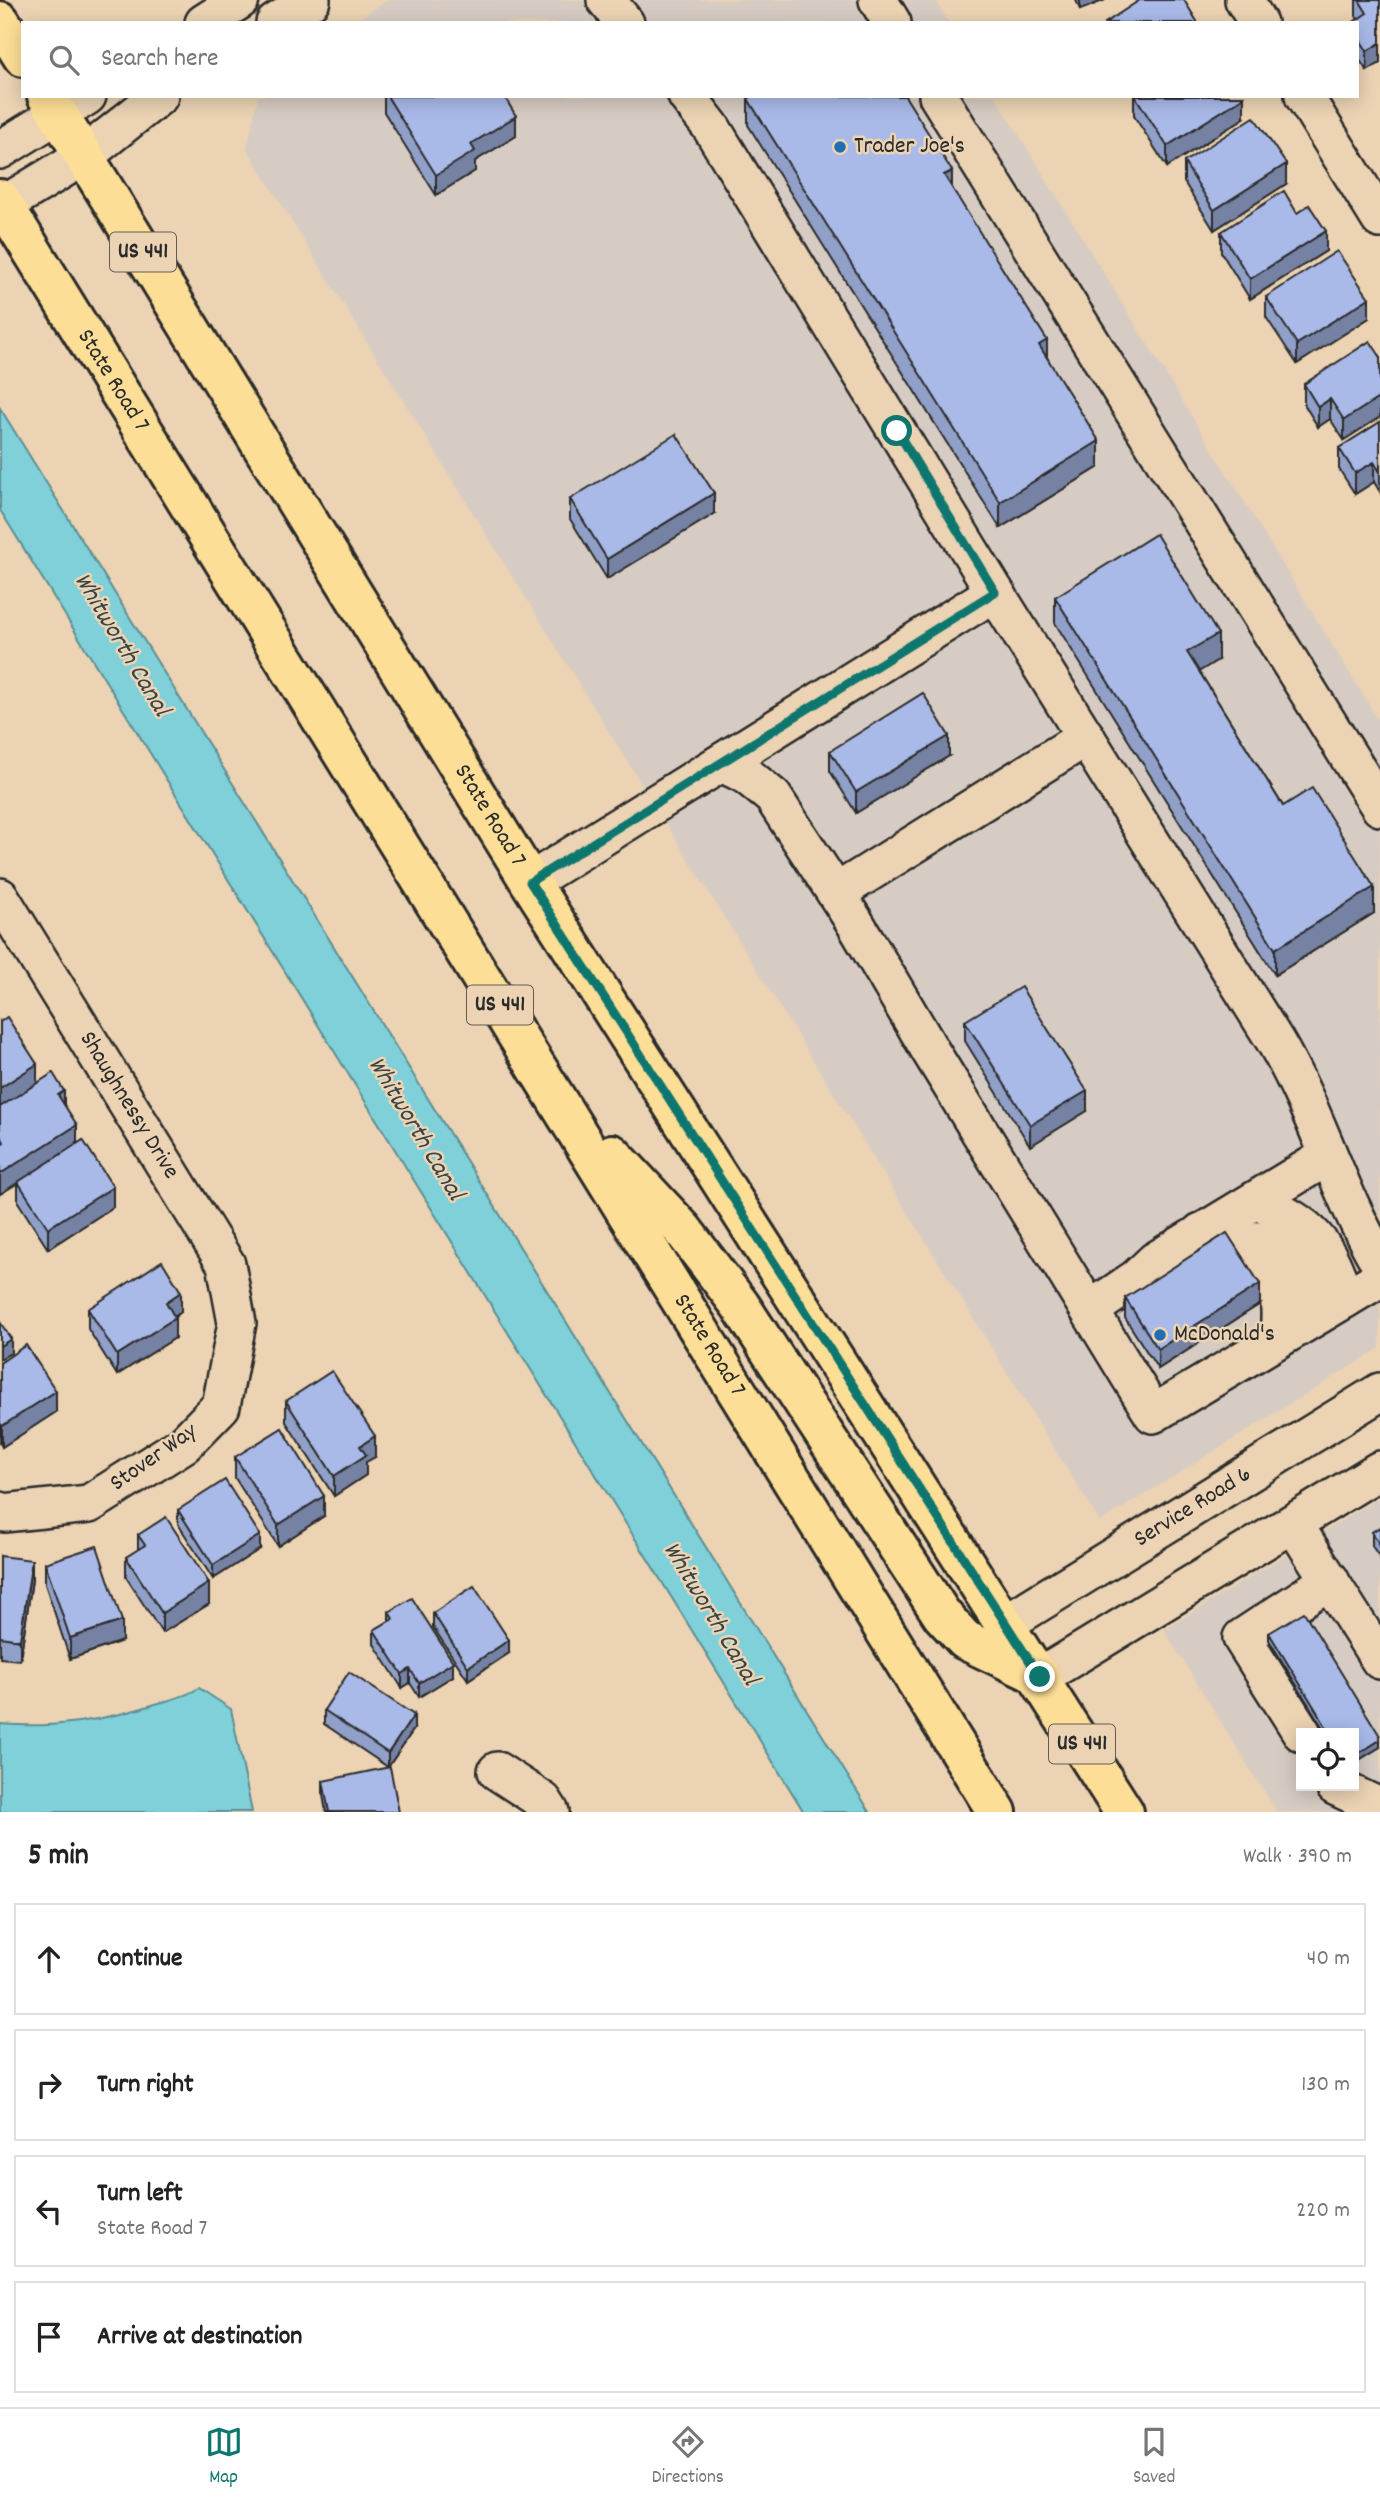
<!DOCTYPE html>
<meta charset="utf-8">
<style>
:root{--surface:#fff;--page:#f6f6f6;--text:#222;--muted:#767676;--line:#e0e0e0;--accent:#0f766e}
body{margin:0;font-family:Dekko,sans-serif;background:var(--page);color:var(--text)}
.controls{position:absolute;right:21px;bottom:21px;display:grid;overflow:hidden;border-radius:0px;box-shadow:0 4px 18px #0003}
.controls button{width:63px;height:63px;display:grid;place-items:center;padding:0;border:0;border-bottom:2px solid var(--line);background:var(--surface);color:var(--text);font:35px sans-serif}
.stop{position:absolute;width:21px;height:21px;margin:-16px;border:5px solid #0f766e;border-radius:50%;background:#fff}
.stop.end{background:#0f766e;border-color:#fff;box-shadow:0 2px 7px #0008}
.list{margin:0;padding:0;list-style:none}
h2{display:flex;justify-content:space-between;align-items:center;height:91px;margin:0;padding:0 28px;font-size:30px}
h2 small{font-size:23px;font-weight:400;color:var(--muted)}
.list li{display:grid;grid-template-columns:46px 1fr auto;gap:21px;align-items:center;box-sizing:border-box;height:112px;margin:0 14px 14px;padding:0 14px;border:2px solid var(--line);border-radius:0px}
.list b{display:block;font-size:26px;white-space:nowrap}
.list p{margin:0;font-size:23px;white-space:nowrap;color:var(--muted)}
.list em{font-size:23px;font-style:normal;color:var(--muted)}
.icon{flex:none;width:38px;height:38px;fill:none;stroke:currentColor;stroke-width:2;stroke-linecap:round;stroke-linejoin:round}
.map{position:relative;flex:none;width:1380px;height:1812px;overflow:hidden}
.search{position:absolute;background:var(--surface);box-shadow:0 4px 18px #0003;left:21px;right:21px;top:21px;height:77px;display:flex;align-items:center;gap:18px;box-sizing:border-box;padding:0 24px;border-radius:0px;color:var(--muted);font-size:26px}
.sheet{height:595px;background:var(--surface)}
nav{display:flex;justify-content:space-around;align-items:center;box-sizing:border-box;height:98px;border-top:2px solid var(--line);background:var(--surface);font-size:19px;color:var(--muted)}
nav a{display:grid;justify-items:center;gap:4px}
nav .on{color:var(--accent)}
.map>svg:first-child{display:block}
</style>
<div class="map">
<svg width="1380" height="1812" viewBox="0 0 1380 1812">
<rect width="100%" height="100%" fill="#ebd3b3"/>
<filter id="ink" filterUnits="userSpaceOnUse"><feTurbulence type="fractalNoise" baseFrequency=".0143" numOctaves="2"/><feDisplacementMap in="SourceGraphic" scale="14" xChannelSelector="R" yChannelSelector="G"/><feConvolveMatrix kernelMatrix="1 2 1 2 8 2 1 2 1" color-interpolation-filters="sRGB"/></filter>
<g filter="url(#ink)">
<g fill="#d7ccc3" fill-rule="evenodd">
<path d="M 388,0 L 935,0 L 949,23 L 352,23 Z"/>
<path d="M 258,96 L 995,96 L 1380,723 L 1380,1348 L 1100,1522 L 247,149 Z"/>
<path d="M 1380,1497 L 1380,1812 L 1277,1812 L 1164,1630 ZM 1301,1733 L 1354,1733 L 1354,1786 L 1301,1786 Z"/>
</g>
<g fill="#7fd0d9" stroke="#5d8e93" stroke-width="2">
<path d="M 0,408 L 870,1812 L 804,1812 L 0,510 Z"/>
<path d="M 199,1688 L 231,1709 L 252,1812 L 0,1812 L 0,1724 C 55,1729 106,1720 159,1703 C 173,1699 187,1696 199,1688 Z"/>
</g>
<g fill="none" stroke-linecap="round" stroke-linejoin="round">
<g stroke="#2b2b2b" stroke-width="42">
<g id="minor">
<path d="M 606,0 L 625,23"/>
<path d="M 878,0 L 892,23"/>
<path d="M 1244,0 L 1258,23"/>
<path d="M 204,23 L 240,0"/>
<path d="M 275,23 L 311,0"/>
<path d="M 687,96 L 711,127 L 995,592 L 1275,1041 C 1317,1112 1338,1192 1380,1263"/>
<path d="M 938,96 L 1380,807"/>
<path d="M 1304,96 L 1380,219"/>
<path d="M 0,150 L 87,96"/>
<path d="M 0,207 L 84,156 L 159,96"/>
<path d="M 722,763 L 746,775 L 773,797 L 854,921 L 931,1052 L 1153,1414 L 1380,1278"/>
<path d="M 530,882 L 995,592"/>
<path d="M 836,893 L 1086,737"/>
<path id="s1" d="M 0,897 L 226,1264 L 237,1323 L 221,1406 L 184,1444 L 89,1504 L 4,1513 L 0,1511"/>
<path d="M 1257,1201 C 1314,1227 1325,1240 1345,1299"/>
<path d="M 1201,1232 L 1254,1241 C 1278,1280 1283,1291 1279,1338"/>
<path d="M 1254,1241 C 1297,1239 1304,1261 1307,1297 L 1280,1326"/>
<path d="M 1090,1310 L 1137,1278 L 1155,1261 L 1328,1156"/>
<path d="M 1293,1523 L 1380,1660"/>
<path id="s2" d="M 1006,1623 L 1380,1392"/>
<path d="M 1040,1677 L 1380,1470"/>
<path d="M 1302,1733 L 1242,1638 L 1330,1580"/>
<path d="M 497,1771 L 543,1801 L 550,1812"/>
<path d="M 1335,1786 L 1373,1804"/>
</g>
</g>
<g stroke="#2b2b2b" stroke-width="44">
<g id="major">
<path d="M 0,21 L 23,57"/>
<path id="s3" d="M 47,96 L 530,882 L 1124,1812"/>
<path id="s4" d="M 0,199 L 997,1812"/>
<path d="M 612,1154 L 683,1230 L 740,1305 L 942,1615 L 965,1640 L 1040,1676"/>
</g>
</g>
<use href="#minor" stroke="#ebd3b3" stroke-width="37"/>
<use href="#major" stroke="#fdde96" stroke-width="38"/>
</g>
<g fill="#91a0c8" stroke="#2b2b2b" stroke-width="2">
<path d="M 1076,0 L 1105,0 L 1080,10 Z"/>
<path d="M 1356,0 L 1380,0 L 1380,63 L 1367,71 L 1357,56 L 1357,23 L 1358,19 L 1356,16 Z"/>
<path d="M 384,96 L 504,96 L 516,136 L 475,161 L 475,171 L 436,195 L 384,112 Z"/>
<path d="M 1134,96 L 1244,118 L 1167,167 L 1134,116 Z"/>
<path d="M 748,99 L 952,188 L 1047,357 L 1099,467 L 1000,528 L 748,125 Z"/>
<path d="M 1184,162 L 1286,184 L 1214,230 L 1184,182 Z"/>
<path d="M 1297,213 L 1326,251 L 1250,299 L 1221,252 L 1221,232 Z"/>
<path d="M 1266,297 L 1369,318 L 1297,364 L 1266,317 Z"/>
<path d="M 1380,356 L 1380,417 L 1344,440 L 1330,419 L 1318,427 L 1304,404 L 1304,384 Z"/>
<path d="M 1380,422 L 1380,492 L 1374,482 L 1355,494 L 1339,469 L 1339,448 Z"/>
<path d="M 570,499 L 714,514 L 607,579 L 570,519 Z"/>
<path d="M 1055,597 L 1218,660 L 1199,671 L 1283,806 L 1374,913 L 1275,975 L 1055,623 Z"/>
<path d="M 830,751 L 949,756 L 856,813 L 830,771 Z"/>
<path d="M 965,1021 L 1087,1111 L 1030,1146 L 965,1041 Z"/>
<path d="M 0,1022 L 37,1083 L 64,1105 L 77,1144 L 113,1207 L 48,1249 L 18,1202 L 18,1183 L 0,1194 Z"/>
<path d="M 1125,1298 L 1260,1304 L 1158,1369 L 1125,1318 Z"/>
<path d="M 88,1309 L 181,1312 L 175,1317 L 175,1338 L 117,1375 L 88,1329 Z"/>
<path d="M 0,1363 L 56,1412 L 2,1447 L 0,1443 Z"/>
<path d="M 286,1401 L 375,1457 L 366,1462 L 366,1475 L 334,1496 L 286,1422 Z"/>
<path d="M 235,1457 L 324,1516 L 278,1546 L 235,1478 Z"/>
<path d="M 178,1510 L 260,1549 L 213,1579 L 178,1524 Z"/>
<path d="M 1380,1527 L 1380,1558 L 1372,1546 L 1372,1532 Z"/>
<path d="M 138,1535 L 209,1604 L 162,1633 L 126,1577 L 126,1557 L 138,1550 Z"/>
<path d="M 0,1556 L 32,1580 L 20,1660 L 0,1658 Z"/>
<path d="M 45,1563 L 122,1641 L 70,1659 L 45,1584 Z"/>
<path d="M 389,1612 L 453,1676 L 419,1697 L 410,1683 L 402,1688 L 374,1644 L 374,1630 L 389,1621 Z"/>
<path d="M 433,1613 L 509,1653 L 468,1680 L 433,1627 Z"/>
<path d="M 1269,1633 L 1380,1747 L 1354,1763 L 1354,1733 L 1326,1733 L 1269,1640 Z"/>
<path d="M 324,1710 L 414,1729 L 388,1767 L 324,1724 Z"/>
<path d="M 323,1781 L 399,1812 L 326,1812 L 323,1795 Z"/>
</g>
<g fill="#7682a3" stroke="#2b2b2b" stroke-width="2">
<path d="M 1080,0 L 1105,0 L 1080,10 Z"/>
<path d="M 1380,43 L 1380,63 L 1367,71 L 1367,51 Z"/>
<path d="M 1244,97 L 1244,118 L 1167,167 L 1167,146 Z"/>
<path d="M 516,116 L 516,136 L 475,161 L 475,171 L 436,195 L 436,175 L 471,144 Z"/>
<path d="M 1286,164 L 1286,184 L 1214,230 L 1214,210 Z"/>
<path d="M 952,171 L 952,197 L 944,175 Z"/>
<path d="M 1326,231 L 1326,251 L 1250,299 L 1250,279 Z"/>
<path d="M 1369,298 L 1369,318 L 1297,364 L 1297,344 Z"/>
<path d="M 1047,340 L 1047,366 L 1039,345 Z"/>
<path d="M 1380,397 L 1380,417 L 1344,440 L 1344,420 Z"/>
<path d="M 1330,399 L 1330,419 L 1318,427 L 1318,407 Z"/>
<path d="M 1099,441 L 1099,467 L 1000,528 L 1000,502 Z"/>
<path d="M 1374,462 L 1374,482 L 1355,494 L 1355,473 Z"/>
<path d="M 714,493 L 714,514 L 607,579 L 607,559 Z"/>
<path d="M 1218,634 L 1218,660 L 1187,679 L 1187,652 Z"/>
<path d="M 949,736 L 949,756 L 856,813 L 856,792 Z"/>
<path d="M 1374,887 L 1374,913 L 1275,975 L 1275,949 Z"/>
<path d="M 37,1064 L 37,1084 L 0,1108 L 0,1088 Z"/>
<path d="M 64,1091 L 64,1111 L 58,1095 Z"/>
<path d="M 1087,1091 L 1087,1111 L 1030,1146 L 1030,1125 Z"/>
<path d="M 77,1125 L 77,1145 L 0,1194 L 0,1174 Z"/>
<path d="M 113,1187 L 113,1207 L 48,1249 L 48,1228 Z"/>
<path d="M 1260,1284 L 1260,1304 L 1158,1369 L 1158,1349 Z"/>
<path d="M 181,1292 L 181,1312 L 166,1322 L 166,1302 Z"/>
<path d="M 175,1318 L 175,1338 L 117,1375 L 117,1355 Z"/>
<path d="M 11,1339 L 11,1353 L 0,1359 L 0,1346 Z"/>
<path d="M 56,1391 L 56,1412 L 2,1447 L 2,1426 Z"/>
<path d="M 375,1436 L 375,1457 L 366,1462 L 366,1475 L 334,1496 L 334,1476 L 360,1446 Z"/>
<path d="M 324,1496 L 324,1516 L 278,1546 L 278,1525 Z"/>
<path d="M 260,1535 L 260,1549 L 213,1579 L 213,1565 Z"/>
<path d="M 32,1560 L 32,1580 L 20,1660 L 20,1640 Z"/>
<path d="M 209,1583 L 209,1604 L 162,1633 L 162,1613 Z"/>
<path d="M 122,1621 L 122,1641 L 70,1659 L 70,1638 Z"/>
<path d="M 509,1640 L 509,1653 L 468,1680 L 468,1667 Z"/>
<path d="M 453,1662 L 453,1676 L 419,1697 L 419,1683 Z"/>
<path d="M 410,1669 L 410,1683 L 402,1688 L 402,1674 Z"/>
<path d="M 414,1715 L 414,1729 L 388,1767 L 388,1753 Z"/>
<path d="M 1380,1740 L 1380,1747 L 1354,1763 L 1354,1756 Z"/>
</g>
<g fill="#a9bae9" stroke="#2b2b2b" stroke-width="2">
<path d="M 1140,0 L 1184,0 L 1198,23 L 1105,23 Z"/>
<path d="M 1359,0 L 1380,0 L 1380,43 L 1367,51 L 1357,35 L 1357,23 L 1352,23 L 1367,13 Z"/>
<path d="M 387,96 L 504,96 L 516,116 L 471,144 L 475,151 L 436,175 Z"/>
<path d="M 752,96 L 905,96 L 952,171 L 944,175 L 1047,340 L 1039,345 L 1099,441 L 1000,502 L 748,99 Z"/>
<path d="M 1135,96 L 1244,96 L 1244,97 L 1167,146 Z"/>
<path d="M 1254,117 L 1286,164 L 1214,210 L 1184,162 Z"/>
<path d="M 1284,191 L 1297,213 L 1309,205 L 1326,231 L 1250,279 L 1221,232 Z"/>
<path d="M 1337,251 L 1369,298 L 1297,344 L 1266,297 Z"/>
<path d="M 1370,341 L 1380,356 L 1380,397 L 1344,420 L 1330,399 L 1318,407 L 1304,384 Z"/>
<path d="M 1380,422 L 1380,472 L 1374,462 L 1355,473 L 1339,448 Z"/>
<path d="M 676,434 L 714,493 L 607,559 L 570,499 Z"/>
<path d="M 1156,534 L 1218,634 L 1187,652 L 1283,806 L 1312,788 L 1374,887 L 1275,949 L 1055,597 Z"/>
<path d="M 923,693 L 949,736 L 856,792 L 830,751 Z"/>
<path d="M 1021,987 L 1087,1091 L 1030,1125 L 965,1021 Z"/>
<path d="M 7,1017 L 37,1064 L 0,1088 L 0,1022 Z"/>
<path d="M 53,1073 L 64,1091 L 58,1095 L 77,1125 L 0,1174 L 0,1145 L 4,1142 L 0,1135 L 0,1107 Z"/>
<path d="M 83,1140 L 113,1187 L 48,1228 L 18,1182 Z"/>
<path d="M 1227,1233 L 1260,1284 L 1158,1349 L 1125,1298 Z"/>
<path d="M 162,1261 L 181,1292 L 166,1302 L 175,1318 L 117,1355 L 88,1309 Z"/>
<path d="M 0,1322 L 11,1339 L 0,1346 Z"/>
<path d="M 26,1345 L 56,1391 L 2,1426 L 0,1423 L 0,1363 Z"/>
<path d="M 332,1371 L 375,1436 L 360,1446 L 366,1455 L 334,1476 L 286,1401 Z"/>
<path d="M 282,1428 L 324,1496 L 278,1525 L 235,1457 Z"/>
<path d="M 225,1480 L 260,1535 L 213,1565 L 178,1510 Z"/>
<path d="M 166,1517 L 209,1583 L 162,1613 L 126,1557 L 145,1545 L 138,1535 Z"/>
<path d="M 1380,1527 L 1380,1545 L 1372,1532 Z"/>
<path d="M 97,1546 L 122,1621 L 70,1638 L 45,1563 Z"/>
<path d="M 0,1556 L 32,1560 L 20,1640 L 0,1637 Z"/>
<path d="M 474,1586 L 509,1640 L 468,1667 L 433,1613 Z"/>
<path d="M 412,1598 L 453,1662 L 419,1683 L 410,1669 L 402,1674 L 374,1630 L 393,1619 L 389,1612 Z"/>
<path d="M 1304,1612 L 1380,1736 L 1380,1740 L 1354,1756 L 1354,1733 L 1330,1733 L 1269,1633 Z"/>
<path d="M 349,1672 L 414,1715 L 388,1753 L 324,1710 Z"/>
<path d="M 390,1767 L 399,1812 L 329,1812 L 323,1781 Z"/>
</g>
</g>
<g fill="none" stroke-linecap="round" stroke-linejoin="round" filter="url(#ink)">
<path stroke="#0f766e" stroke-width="9" d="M 897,431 L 995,592 L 530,882 L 1040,1677"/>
</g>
<g fill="#1f6fb2" stroke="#ebd3b3" stroke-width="2.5">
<circle cx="840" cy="147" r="7"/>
<circle cx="1160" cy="1335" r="7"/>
</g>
<g text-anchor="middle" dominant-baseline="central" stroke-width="5" stroke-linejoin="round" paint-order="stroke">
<g fill="#ebd3b3" stroke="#655d54" stroke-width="2">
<rect x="110" y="232.5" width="66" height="39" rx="5"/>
<rect x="467" y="985.5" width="66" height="39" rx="5"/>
<rect x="1049" y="1724.5" width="66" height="39" rx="5"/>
</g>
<g font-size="23" font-weight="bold" fill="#2b2b2b">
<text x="143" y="252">US 441</text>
<text x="500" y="1005">US 441</text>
<text x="1082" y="1744">US 441</text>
</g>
<g font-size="24" fill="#2b2b2b" stroke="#ebd3b3" text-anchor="start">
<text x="854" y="147">Trader Joe's</text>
<text x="1174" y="1335">McDonald's</text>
</g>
<g font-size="24" fill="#2b2b2b" stroke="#ebd3b3">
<text stroke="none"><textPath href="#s4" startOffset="214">State Road 7</textPath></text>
<text stroke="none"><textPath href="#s3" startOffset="845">State Road 7</textPath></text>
<text stroke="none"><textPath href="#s1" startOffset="245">Shaughnessy Drive</textPath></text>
<text stroke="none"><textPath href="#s4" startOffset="1348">State Road 7</textPath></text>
<text transform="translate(154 1458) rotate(-35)">Stover Way</text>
<text stroke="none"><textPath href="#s2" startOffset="220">Service Road 6</textPath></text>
</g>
<g font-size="26" font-style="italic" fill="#384445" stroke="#ebd3b3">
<text transform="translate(121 645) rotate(59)">Whitworth Canal</text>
<text transform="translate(415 1129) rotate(59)">Whitworth Canal</text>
<text transform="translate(710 1614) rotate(59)">Whitworth Canal</text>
</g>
</g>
</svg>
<div class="controls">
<button><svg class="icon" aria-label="locate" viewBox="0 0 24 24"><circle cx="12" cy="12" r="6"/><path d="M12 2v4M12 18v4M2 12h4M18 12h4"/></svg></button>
</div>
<div class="stop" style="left:897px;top:431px"></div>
<div class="stop end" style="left:1040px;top:1677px"></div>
<div class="search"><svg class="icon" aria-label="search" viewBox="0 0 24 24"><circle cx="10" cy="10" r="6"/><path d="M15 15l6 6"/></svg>Search here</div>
</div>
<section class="sheet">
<h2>5 min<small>Walk · 390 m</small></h2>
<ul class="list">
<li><svg class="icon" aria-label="ahead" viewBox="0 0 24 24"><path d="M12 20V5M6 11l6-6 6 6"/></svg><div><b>Continue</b></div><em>40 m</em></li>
<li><svg class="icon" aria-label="right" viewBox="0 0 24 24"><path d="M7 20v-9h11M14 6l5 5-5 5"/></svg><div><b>Turn right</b></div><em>130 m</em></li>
<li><svg class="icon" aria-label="left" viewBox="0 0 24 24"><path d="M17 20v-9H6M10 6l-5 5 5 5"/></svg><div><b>Turn left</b><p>State Road 7</p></div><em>220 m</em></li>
<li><svg class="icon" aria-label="arrive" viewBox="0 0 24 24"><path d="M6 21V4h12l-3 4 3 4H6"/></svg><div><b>Arrive at destination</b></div></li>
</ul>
</section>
<nav>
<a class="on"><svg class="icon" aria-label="map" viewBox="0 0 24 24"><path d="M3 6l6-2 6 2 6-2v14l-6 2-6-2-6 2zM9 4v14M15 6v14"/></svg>Map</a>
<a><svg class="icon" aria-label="directions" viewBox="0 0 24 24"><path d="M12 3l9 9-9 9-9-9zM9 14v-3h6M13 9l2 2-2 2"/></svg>Directions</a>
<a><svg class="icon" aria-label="saved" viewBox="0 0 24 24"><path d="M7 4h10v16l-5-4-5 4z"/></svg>Saved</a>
</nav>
